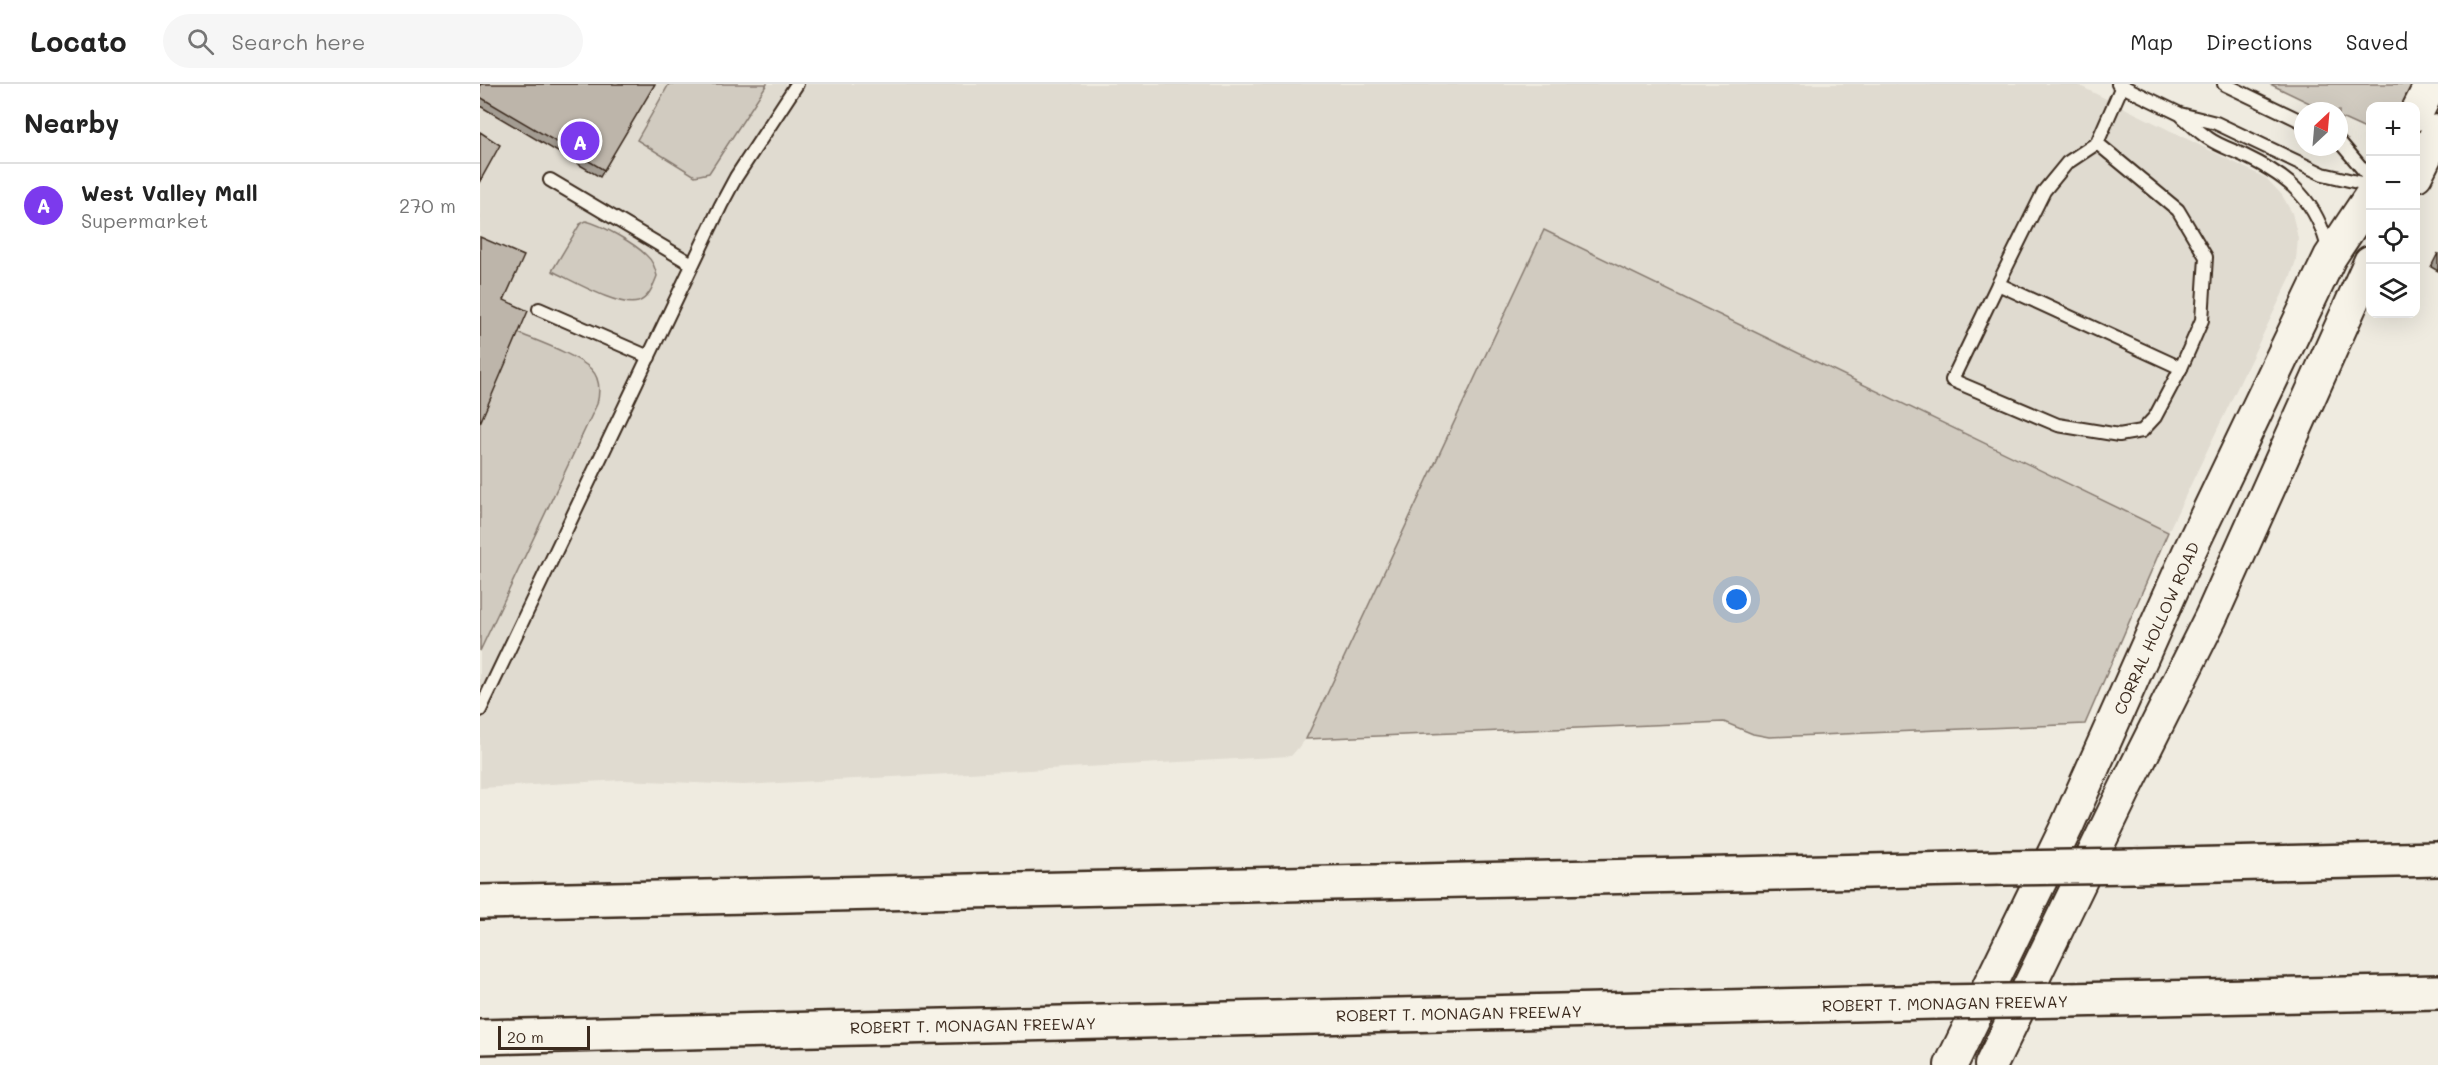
<!DOCTYPE html>
<meta charset="utf-8">
<style>
:root{--surface:#fff;--page:#f6f6f6;--text:#222;--muted:#767676;--line:#e0e0e0;--accent:#7c3aed}
body{margin:0;font-family:Mali,sans-serif;background:var(--page);color:var(--text)}
.controls{position:absolute;right:18px;top:18px;display:grid;overflow:hidden;border-radius:12px;box-shadow:0 6px 24px #0002}
.controls button{width:54px;height:54px;display:grid;place-items:center;padding:0;border:0;border-bottom:2px solid var(--line);background:var(--surface);color:var(--text);font:30px sans-serif}
.compass{position:absolute;left:1814px;top:18px;width:54px;height:54px;border-radius:50%;background:var(--surface);box-shadow:0 6px 24px #0002;rotate:26deg}
.scale{position:absolute;left:18px;bottom:15px;width:92px;box-sizing:border-box;padding-left:6px;border:3px solid #3b2a1e;border-top:0;font-size:16px;line-height:21px;white-space:nowrap;color:#3b2a1e;-webkit-text-stroke:4px #f7f3e8;paint-order:stroke}
.you{position:absolute;left:1257px;top:516px;width:21px;height:21px;margin:-15px;border:4px solid #fff;border-radius:50%;background:#1a73e8;box-shadow:0 0 0 9px #1a73e833}
.badge{display:grid;place-items:center;width:39px;height:39px;border-radius:50%;background:var(--accent);color:#fff;font-size:20px;font-weight:700}
.pin{position:absolute;translate:-50% -50%;border:3px solid #fff;box-shadow:0 2px 6px #0006}
.list{margin:0;padding:0;list-style:none}
h2{display:flex;justify-content:space-between;align-items:center;height:78px;margin:0;padding:0 24px;font-size:26px}
h2 small{font-size:20px;font-weight:400;color:var(--muted)}
.list li{display:grid;grid-template-columns:39px 1fr auto;gap:18px;align-items:center;box-sizing:border-box;height:84px;padding:0 24px;border-top:2px solid var(--line)}
.list b{display:block;font-size:22px;white-space:nowrap}
.list p{margin:0;font-size:20px;white-space:nowrap;color:var(--muted)}
.list em{font-size:20px;font-style:normal;color:var(--muted)}
.icon{flex:none;width:33px;height:33px;fill:none;stroke:currentColor;stroke-width:2;stroke-linecap:round;stroke-linejoin:round}
.map{position:relative;flex:none;width:1958px;height:981px;overflow:hidden}
header{display:flex;align-items:center;gap:36px;box-sizing:border-box;height:84px;padding:0 30px;background:var(--surface);border-bottom:2px solid var(--line)}
header strong{font-size:28px}
nav{display:flex;gap:33px;margin-inline-start:auto;font-size:21px}
.search{width:420px;height:54px;background:var(--page);display:flex;align-items:center;gap:15px;box-sizing:border-box;padding:0 21px;border-radius:33px;color:var(--muted);font-size:22px}
main{display:flex}
aside{flex:1;background:var(--surface)}
.map>svg:first-child{display:block}
</style>
<header>
<strong>Locato</strong>
<div class="search"><svg class="icon" aria-label="search" viewBox="0 0 24 24"><circle cx="10" cy="10" r="6"/><path d="M15 15l6 6"/></svg>Search here</div>
<nav><a>Map</a><a>Directions</a><a>Saved</a></nav>
</header>
<main>
<aside>
<h2>Nearby<small></small></h2>
<ul class="list">
<li><span class="badge">A</span><div><b>West Valley Mall</b><p>Supermarket</p></div><em>270 m</em></li>
</ul>
</aside>
<div class="map">
<svg width="1958" height="981" viewBox="0 0 1958 981">
<rect width="100%" height="100%" fill="#efebe0"/>
<filter id="ink" filterUnits="userSpaceOnUse"><feTurbulence type="fractalNoise" baseFrequency=".0167" numOctaves="2"/><feDisplacementMap in="SourceGraphic" scale="12" xChannelSelector="R" yChannelSelector="G"/><feConvolveMatrix kernelMatrix="1 2 1 2 8 2 1 2 1" color-interpolation-filters="sRGB"/></filter>
<g filter="url(#ink)">
<path fill="#e0dbd0" d="M 0,0 L 1596,0 L 1786,94 L 1802,111 L 1812,129 L 1818,154 L 1816,176 L 1811,192 L 1688,448 L 1064,146 L 826,655 L 811,672 L 263,701 L 143,696 L 0,704 Z"/>
<g fill="#d1cbc0" stroke="#867a6f" stroke-width="1.5">
<path d="M 189,0 L 287,0 L 229,89 L 215,92 L 157,56 Z"/>
<path d="M 1790,0 L 1937,0 L 1924,22 L 1890,22 L 1890,47 L 1859,33 L 1859,27 L 1846,27 Z"/>
<path d="M 106,137 C 122,141 154,159 166,171 C 173,177 175,184 177,192 C 173,202 169,214 158,218 C 139,224 90,195 72,187 L 100,140 Z"/>
<path d="M 1064,146 L 1688,448 L 1605,640 L 1289,653 L 1273,650 L 1244,638 L 826,655 Z"/>
<path d="M 38,249 C 57,257 97,271 111,285 C 121,295 120,308 117,320 L 0,567 L 0,336 Z"/>
</g>
<g fill="none" stroke-linecap="round" stroke-linejoin="round">
<g stroke="#3b2a1e" stroke-width="16">
<g id="service">
<path d="M 1638,0 L 1700,30 L 1736,39 L 1843,90 L 1890,101"/>
<path d="M 1744,0 L 1823,38"/>
<path d="M 1703,33 C 1711,40 1719,48 1728,54 C 1739,62 1753,66 1765,72 C 1811,94 1837,117 1849,168"/>
<path d="M 1859,57 L 1890,94"/>
<path d="M 1617,59 L 1587,79 L 1564,107 L 1518,200 L 1701,284 L 1722,236 L 1726,173 L 1698,126 L 1617,59 L 1642,2"/>
<path d="M 70,96 L 212,180"/>
<path d="M 1518,200 L 1472,296 L 1578,341 L 1639,351 L 1662,347 L 1675,333 L 1701,284"/>
<path d="M 59,225 L 169,273"/>
<path d="M 0,626 L 241,121 L 256,93 L 317,0"/>
</g>
</g>
<g stroke="#3b2a1e" stroke-width="36">
<g id="tertiary">
<path d="M 1936,30 L 1951,0"/>
<path d="M 1936,91 L 1958,47"/>
<path d="M 1471,981 L 1587,742 L 1708,470 L 1850,173 L 1890,113"/>
<path d="M 1511,981 L 1647,701 L 1731,533 L 1890,178"/>
</g>
</g>
<g stroke="#3b2a1e" stroke-width="38">
<g id="motorway">
<path d="M 1654,782 L 1958,775"/>
<path d="M 0,818 L 1521,784"/>
<path d="M 1589,916 L 1958,908"/>
<path d="M 0,953 L 1456,918"/>
</g>
</g>
<use href="#service" stroke="#f7f3e8" stroke-width="12"/>
<use href="#tertiary" stroke="#f7f3e8" stroke-width="32"/>
<use href="#motorway" stroke="#f7f3e8" stroke-width="33"/>
<g stroke="#3b2a1e" stroke-width="38" stroke-linecap="butt">
<g id="motorway-bridge">
<path d="M 1521,784 L 1654,782"/>
<path d="M 1456,918 L 1589,916"/>
</g>
</g>
<use href="#motorway-bridge" stroke="#f7f3e8" stroke-width="33"/>
</g>
<g fill="#a39c92" stroke="#3b2a1e" stroke-width="1.5">
<path d="M 0,0 L 124,86 L 120,93 L 0,22 Z"/>
<path d="M 1958,169 L 1958,187 L 1951,183 Z"/>
</g>
<g fill="#bdb5aa" stroke="#3b2a1e" stroke-width="1.5">
<path d="M 0,0 L 175,0 L 124,86 L 0,13 Z"/>
<path d="M 0,48 L 20,61 L 0,97 Z"/>
<path d="M 0,153 L 44,172 L 24,216 L 48,227 L 0,339 Z"/>
</g>
</g>
<g text-anchor="middle" dominant-baseline="central" stroke-width="4.5" stroke-linejoin="round" paint-order="stroke">
<g font-size="16" fill="#3b2a1e" stroke="#f7f3e8">
<text transform="translate(1676 544) rotate(-66)">CORRAL HOLLOW ROAD</text>
<text transform="translate(1465 919) rotate(-1)">ROBERT T. MONAGAN FREEWAY</text>
<text transform="translate(979 929) rotate(-1)">ROBERT T. MONAGAN FREEWAY</text>
<text transform="translate(493 941) rotate(-1)">ROBERT T. MONAGAN FREEWAY</text>
</g>
</g>
</svg>
<div class="controls">
<button>+</button>
<button>−</button>
<button><svg class="icon" aria-label="locate" viewBox="0 0 24 24"><circle cx="12" cy="12" r="6"/><path d="M12 2v4M12 18v4M2 12h4M18 12h4"/></svg></button>
<button><svg class="icon" aria-label="layers" viewBox="0 0 24 24"><path d="M12 4l9 5-9 5-9-5zM3 14l9 5 9-5"/></svg></button>
</div>
<svg class="compass" viewBox="-18 -18 36 36"><path d="M0-13l5 13h-10z" fill="#e53935"/><path d="M0 13l5-13h-10z" fill="#767676"/></svg>
<div class="scale">20 m</div>
<div class="you"></div>
<div class="pin badge" style="left:100px;top:57px">A</div>
</div>
</main>
